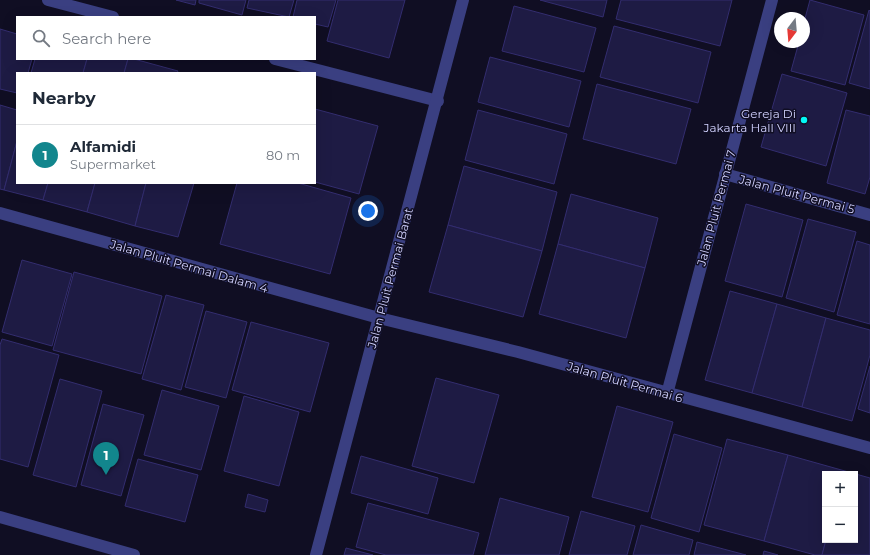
<!DOCTYPE html>
<meta charset="utf-8">
<style>
:root{--surface:#fff;--page:#f6f6f7;--text:#1f2937;--muted:#747a83;--line:#e0e1e3;--accent:#12868d}
body{margin:0;font-family:Montserrat,sans-serif;background:var(--page);color:var(--text)}
.controls{position:absolute;right:12px;bottom:12px;display:grid;overflow:hidden;border-radius:0px;box-shadow:0 4px 16px #0002}
.controls button{width:36px;height:36px;display:grid;place-items:center;padding:0;border:0;border-bottom:1px solid var(--line);background:var(--surface);color:var(--text);font:20px sans-serif}
.compass{position:absolute;left:774px;top:12px;width:36px;height:36px;border-radius:50%;background:var(--surface);box-shadow:0 4px 16px #0002;rotate:196deg}
.you{position:absolute;left:368px;top:211px;width:14px;height:14px;margin:-10px;border:3px solid #fff;border-radius:50%;background:#1a73e8;box-shadow:0 0 0 6px #1a73e833}
.badge{display:grid;place-items:center;width:26px;height:26px;border-radius:50%;background:var(--accent);color:#fff;font-size:13px;font-weight:700}
.pin{position:absolute;translate:-50% -33px;filter:drop-shadow(0 1px 2px #0008)}
.pin::after{content:'';position:absolute;top:21px;width:14px;height:12px;background:inherit;clip-path:polygon(0 0,100% 0,50% 100%)}
.list{margin:0;padding:0;list-style:none}
h2{display:flex;justify-content:space-between;align-items:center;height:52px;margin:0;padding:0 16px;font-size:17px}
h2 small{font-size:13px;font-weight:400;color:var(--muted)}
.list li{display:grid;grid-template-columns:26px 1fr auto;gap:12px;align-items:center;box-sizing:border-box;height:60px;padding:0 16px;border-top:1px solid var(--line)}
.list b{display:block;font-size:15px;white-space:nowrap}
.list p{margin:0;font-size:13px;white-space:nowrap;color:var(--muted)}
.list em{font-size:13px;font-style:normal;color:var(--muted)}
.icon{flex:none;width:22px;height:22px;fill:none;stroke:currentColor;stroke-width:2;stroke-linecap:round;stroke-linejoin:round}
.map{position:relative;flex:none;width:870px;height:555px;overflow:hidden}
.search{position:absolute;background:var(--surface);box-shadow:0 4px 16px #0002;left:16px;top:16px;width:300px;height:44px;display:flex;align-items:center;gap:10px;box-sizing:border-box;padding:0 14px;border-radius:0px;color:var(--muted);font-size:15px}
.panel{position:absolute;background:var(--surface);box-shadow:0 4px 16px #0002;left:16px;top:72px;width:300px;height:112px;border-radius:0px}
.map>svg:first-child{display:block}
</style>
<div class="map">
<svg width="870" height="555" viewBox="0 0 870 555">
<rect width="100%" height="100%" fill="#100e23"/>
<g fill="#1e1b44" stroke="#332d6f">
<path d="M 176,0 L 196,0 L 195,5 Z"/>
<path d="M 199,0 L 246,0 L 242,15 L 199,3 Z"/>
<path d="M 249,0 L 294,0 L 289,17 L 247,8 Z"/>
<path d="M 297,0 L 336,0 L 328,27 L 315,24 L 315,17 L 293,17 Z"/>
<path d="M 338,0 L 405,0 L 389,58 L 327,41 Z"/>
<path d="M 540,0 L 607,0 L 603,17 Z"/>
<path d="M 621,0 L 732,0 L 720,46 L 616,19 Z"/>
<path d="M 810,0 L 864,15 L 845,85 L 791,71 L 799,42 L 804,42 L 804,22 Z"/>
<path d="M 514,6 L 596,28 L 584,72 L 502,51 Z"/>
<path d="M 869,10 L 870,11 L 870,89 L 849,83 Z"/>
<path d="M 614,26 L 711,52 L 698,103 L 600,77 Z"/>
<path d="M 0,29 L 17,34 L 17,59 L 32,59 L 28,73 L 17,73 L 17,93 L 0,89 Z"/>
<path d="M 490,57 L 581,81 L 569,127 L 478,102 Z"/>
<path d="M 35,59 L 87,59 L 83,73 L 31,73 Z"/>
<path d="M 87,59 L 128,59 L 124,73 L 83,73 Z"/>
<path d="M 128,59 L 134,59 L 178,71 L 177,73 L 124,73 Z"/>
<path d="M 782,74 L 847,93 L 826,166 L 761,147 Z"/>
<path d="M 597,84 L 691,109 L 676,164 L 583,139 Z"/>
<path d="M 0,105 L 17,110 L 17,141 L 4,190 L 0,189 Z"/>
<path d="M 315,109 L 378,126 L 359,194 L 315,182 Z"/>
<path d="M 478,110 L 567,134 L 554,184 L 465,160 Z"/>
<path d="M 846,110 L 870,116 L 870,177 L 865,194 L 827,183 Z"/>
<path d="M 17,141 L 17,183 L 48,183 L 43,200 L 4,190 Z"/>
<path d="M 464,166 L 557,192 L 542,251 L 448,225 Z"/>
<path d="M 48,183 L 95,183 L 87,212 L 43,200 Z"/>
<path d="M 95,183 L 146,183 L 135,226 L 87,212 Z"/>
<path d="M 146,183 L 194,183 L 178,237 L 135,226 Z"/>
<path d="M 237,183 L 298,183 L 351,198 L 330,274 L 220,244 Z"/>
<path d="M 571,194 L 658,218 L 645,268 L 558,244 Z"/>
<path d="M 746,204 L 803,220 L 782,297 L 725,281 Z"/>
<path d="M 808,219 L 856,232 L 834,312 L 786,298 Z"/>
<path d="M 448,225 L 542,251 L 523,317 L 429,292 Z"/>
<path d="M 857,241 L 870,245 L 870,324 L 837,315 Z"/>
<path d="M 558,244 L 645,268 L 626,338 L 539,314 Z"/>
<path d="M 22,260 L 72,274 L 52,346 L 2,332 Z"/>
<path d="M 74,272 L 162,296 L 141,374 L 53,350 Z"/>
<path d="M 730,291 L 777,304 L 752,393 L 705,380 Z"/>
<path d="M 166,295 L 204,305 L 181,390 L 142,379 Z"/>
<path d="M 777,304 L 826,318 L 802,407 L 752,393 Z"/>
<path d="M 206,311 L 247,322 L 226,398 L 185,387 Z"/>
<path d="M 826,318 L 870,330 L 870,355 L 852,421 L 802,407 Z"/>
<path d="M 251,322 L 329,343 L 310,412 L 232,390 Z"/>
<path d="M 2,339 L 59,355 L 28,467 L 0,459 L 0,345 Z"/>
<path d="M 870,366 L 870,413 L 858,409 Z"/>
<path d="M 436,378 L 499,395 L 474,483 L 412,466 Z"/>
<path d="M 60,379 L 102,391 L 76,487 L 33,475 Z"/>
<path d="M 162,390 L 219,406 L 201,470 L 144,455 Z"/>
<path d="M 244,396 L 299,412 L 279,486 L 224,471 Z"/>
<path d="M 103,404 L 144,415 L 121,496 L 81,485 Z"/>
<path d="M 617,406 L 673,422 L 648,512 L 592,497 Z"/>
<path d="M 674,434 L 722,448 L 699,532 L 651,518 Z"/>
<path d="M 727,439 L 788,455 L 764,541 L 704,525 Z"/>
<path d="M 788,455 L 845,471 L 844,474 L 825,474 L 826,540 L 822,555 L 815,555 L 764,541 Z"/>
<path d="M 361,456 L 438,478 L 428,514 L 351,493 Z"/>
<path d="M 138,459 L 198,475 L 185,522 L 125,506 Z"/>
<path d="M 845,471 L 870,478 L 870,555 L 822,555 L 826,540 L 855,540 L 855,474 L 844,474 Z"/>
<path d="M 248,494 L 268,500 L 265,512 L 245,507 Z"/>
<path d="M 500,498 L 569,517 L 559,555 L 485,555 Z"/>
<path d="M 368,503 L 479,533 L 473,555 L 386,555 L 356,547 Z"/>
<path d="M 581,511 L 635,526 L 627,555 L 569,555 Z"/>
<path d="M 641,525 L 693,540 L 689,555 L 633,555 Z"/>
<path d="M 697,542 L 746,555 L 694,555 Z"/>
<path d="M 346,548 L 373,555 L 344,555 Z"/>
<path d="M 764,551 L 778,555 L 763,555 Z"/>
</g>
<g fill="none" stroke-linecap="round" stroke-linejoin="round">
<g stroke="#3a3f81" stroke-width="12">
<path d="M 48,0 L 113,17"/>
<path d="M 275,59 L 438,101"/>
<path d="M 725,174 L 870,215"/>
<path d="M 0,213 L 379,318 L 518,352 L 870,448"/>
<path d="M 667,394 L 772,0"/>
<path d="M 0,517 L 134,555"/>
<path d="M 316,555 L 463,0"/>
</g>
</g>
<circle fill="#03f8f6" stroke="#100e23" stroke-width="1.5" cx="804" cy="120" r="4"/>
<g text-anchor="middle" dominant-baseline="central" stroke-width="3" stroke-linejoin="round" paint-order="stroke">
<g font-size="12" fill="#d1d1fe" stroke="#100e23" text-anchor="end">
<text x="796" y="113">Gereja Di<tspan x="796" dy="14">Jakarta Hall VIII</tspan></text>
</g>
<g font-size="12" fill="#d1d1fe" stroke="#100e23">
<text transform="translate(797 194) rotate(15)">Jalan Pluit Permai 5</text>
<text transform="translate(716 208) rotate(-75)">Jalan Pluit Permai 7</text>
<text transform="translate(189 266) rotate(16)">Jalan Pluit Permai Dalam 4</text>
<text transform="translate(390 278) rotate(-75)">Jalan Pluit Permai Barat</text>
<text transform="translate(625 382) rotate(16)">Jalan Pluit Permai 6</text>
</g>
</g>
</svg>
<div class="controls">
<button>+</button>
<button>−</button>
</div>
<svg class="compass" viewBox="-18 -18 36 36"><path d="M0-13l5 13h-10z" fill="#e53935"/><path d="M0 13l5-13h-10z" fill="#747a83"/></svg>
<div class="you"></div>
<div class="pin badge" style="left:106px;top:475px">1</div>
<div class="search"><svg class="icon" aria-label="search" viewBox="0 0 24 24"><circle cx="10" cy="10" r="6"/><path d="M15 15l6 6"/></svg>Search here</div>
<section class="panel">
<h2>Nearby<small></small></h2>
<ul class="list">
<li><span class="badge">1</span><div><b>Alfamidi</b><p>Supermarket</p></div><em>80 m</em></li>
</ul>
</section>
</div>
